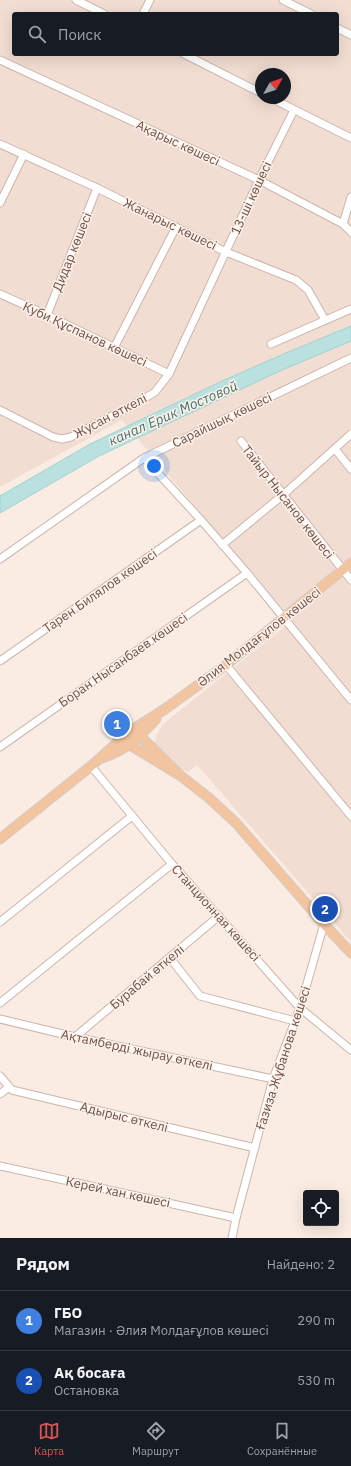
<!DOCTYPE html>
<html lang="ru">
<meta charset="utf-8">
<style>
:root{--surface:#171b24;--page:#20242c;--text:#f1f3f6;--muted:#9ea1a6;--line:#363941;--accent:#d95652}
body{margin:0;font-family:"IBM Plex Sans",sans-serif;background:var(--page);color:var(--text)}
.controls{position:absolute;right:12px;bottom:12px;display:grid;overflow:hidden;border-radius:4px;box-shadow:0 4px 16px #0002}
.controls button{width:36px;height:36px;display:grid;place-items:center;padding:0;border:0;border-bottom:1px solid var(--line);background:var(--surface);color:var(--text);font:20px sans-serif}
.compass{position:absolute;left:255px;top:68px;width:36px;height:36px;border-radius:50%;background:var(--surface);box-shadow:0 4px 16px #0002;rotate:50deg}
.you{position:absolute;left:154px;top:466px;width:14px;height:14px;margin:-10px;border:3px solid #fff;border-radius:50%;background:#1a73e8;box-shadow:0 0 0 6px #1a73e833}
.badge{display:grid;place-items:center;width:26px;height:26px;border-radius:50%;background:var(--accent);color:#fff;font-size:13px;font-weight:700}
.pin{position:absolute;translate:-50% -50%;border:2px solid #fff;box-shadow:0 1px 4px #0006}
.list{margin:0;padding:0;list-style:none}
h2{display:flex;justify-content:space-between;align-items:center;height:52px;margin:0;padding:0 16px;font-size:17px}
h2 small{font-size:13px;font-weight:400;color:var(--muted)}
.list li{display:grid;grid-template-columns:26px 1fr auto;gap:12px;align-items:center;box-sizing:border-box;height:60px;padding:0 16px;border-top:1px solid var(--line)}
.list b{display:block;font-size:15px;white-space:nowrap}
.list p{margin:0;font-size:13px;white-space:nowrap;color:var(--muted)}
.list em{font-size:13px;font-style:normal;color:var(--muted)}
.icon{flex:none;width:22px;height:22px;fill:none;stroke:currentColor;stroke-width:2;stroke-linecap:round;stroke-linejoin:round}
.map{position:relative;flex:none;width:351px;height:1238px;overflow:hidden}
.search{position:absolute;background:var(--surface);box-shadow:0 4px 16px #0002;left:12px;right:12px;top:12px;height:44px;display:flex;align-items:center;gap:10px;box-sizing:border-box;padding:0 14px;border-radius:4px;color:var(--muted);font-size:15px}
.sheet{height:172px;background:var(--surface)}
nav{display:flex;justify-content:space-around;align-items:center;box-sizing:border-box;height:56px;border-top:1px solid var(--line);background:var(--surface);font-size:11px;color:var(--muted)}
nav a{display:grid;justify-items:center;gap:2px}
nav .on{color:var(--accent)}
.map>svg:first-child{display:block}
</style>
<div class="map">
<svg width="351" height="1238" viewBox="0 0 351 1238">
<rect width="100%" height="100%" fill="#faece2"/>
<path fill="#f1ddd2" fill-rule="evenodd" d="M 0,0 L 351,0 L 351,942 L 197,765 L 188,772 L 167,761 L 154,745 L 157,734 L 163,724 L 292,621 L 122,420 L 0,487 ZM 14,14 L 337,14 L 337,54 L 14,54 ZM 261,74 L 285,74 L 285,98 L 261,98 Z"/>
<path fill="#b9e1df" stroke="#a0d2d0" d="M 351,326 L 351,341 L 282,370 L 99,456 L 0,513 L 0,496 L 90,444 L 220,382 L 279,356 Z"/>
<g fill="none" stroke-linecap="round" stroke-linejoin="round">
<g stroke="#ccb5ad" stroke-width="9">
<g id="minor">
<path d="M 76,0 L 104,14"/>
<path d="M 283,0 L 311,14"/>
<path d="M 143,14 L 150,0"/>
<path d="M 337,28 L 351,35"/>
<path d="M 184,54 L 261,93"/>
<path d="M 0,60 L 259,180 L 343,224 L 351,232"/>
<path d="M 271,98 L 351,138"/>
<path d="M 0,144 L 97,188 L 226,252 L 296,280 L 308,290 L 325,320"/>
<path d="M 0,203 L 24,154"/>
<path d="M 343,224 L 351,197"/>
<path d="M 0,294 L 47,315 L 169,374"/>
<path d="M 47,315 L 97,188"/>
<path d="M 271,344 L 351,309"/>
<path d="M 114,348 L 176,227"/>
<path d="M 0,410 L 53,437 L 62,439 L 71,437 L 133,405 L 155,392 L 169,374 L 259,180 L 294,110"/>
<path d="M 241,441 L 351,580"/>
<path d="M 335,449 L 351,469"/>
<path d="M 144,458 L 201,520 L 247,573 L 351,700"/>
<path d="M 222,545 L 283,495 L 351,434"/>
<path d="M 0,559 L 144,458 L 351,358"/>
<path d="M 0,661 L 201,520"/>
<path d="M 226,665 L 351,816"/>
<path d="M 0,747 L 247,573"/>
<path d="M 91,766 L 172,864 L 300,1008 L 351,1050"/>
<path d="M 0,922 L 132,816"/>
<path d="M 170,958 L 200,996 L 295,1021"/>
<path d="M 0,1003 L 172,864"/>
<path d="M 0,1019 L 75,1037 L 273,1079"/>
<path d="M 75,1037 L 219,916"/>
<path d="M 0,1076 L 12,1090 L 255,1148"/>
<path d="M 0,1094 L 9,1087"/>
<path d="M 0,1166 L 236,1218"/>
<path d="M 232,1238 L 236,1218 L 273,1079 L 300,1008 L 324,924"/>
</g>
</g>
<g stroke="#d4cbc9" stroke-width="11">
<g id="major">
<path d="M 102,758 C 128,749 137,739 156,719"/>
<path d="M 181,776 L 140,736 L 134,733 L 129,732 L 127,739 L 130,745 L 181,776 L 209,798 L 236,823 L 324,924 L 351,953"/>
<path d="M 0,839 L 91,766 L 129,732 L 165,709 L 226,665 L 351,563"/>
</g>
</g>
<use href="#minor" stroke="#fff" stroke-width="7"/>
<use href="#major" stroke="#f3c4a0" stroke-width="9"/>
</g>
<g text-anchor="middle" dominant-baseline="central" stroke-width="3" stroke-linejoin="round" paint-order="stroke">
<g font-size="13" fill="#6f514b" stroke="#fdf1e8">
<text transform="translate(178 143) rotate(25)">Ақарыс көшесi</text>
<text transform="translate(251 198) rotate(-65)">13-ші көшесi</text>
<text transform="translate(170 224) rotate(26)">Жанарыс көшесі</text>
<text transform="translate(72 252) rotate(-68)">Дидар көшесі</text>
<text transform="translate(85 334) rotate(25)">Куби Құспанов көшесi</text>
<text transform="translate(110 416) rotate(-28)">Жусан өткелі</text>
<text transform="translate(222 420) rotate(-26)">Сарайшық көшесі</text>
<text transform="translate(288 502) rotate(52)">Тайыр Нысанов көшесi</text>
<text transform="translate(100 591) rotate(-35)">Тарен Билялов көшесі</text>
<text transform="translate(259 637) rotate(-38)">Әлия Молдағұлов көшесі</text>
<text transform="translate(123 660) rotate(-35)">Боран Нысанбаев көшесі</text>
<text transform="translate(216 913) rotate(48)">Станционная көшесі</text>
<text transform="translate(147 977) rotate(-40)">Бурабай өткелі</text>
<text transform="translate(137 1050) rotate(12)">Ақтамберді жырау өткелі</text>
<text transform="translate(283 1058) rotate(-72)">Ғазиза Жұбанова көшесі</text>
<text transform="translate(124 1117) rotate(14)">Адырыс өткелі</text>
<text transform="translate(118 1192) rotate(12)">Керей хан көшесі</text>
</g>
<g font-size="14" font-style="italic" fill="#417372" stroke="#fdf1e8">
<text transform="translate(173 413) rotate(-24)">канал Ерик Мостовой</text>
</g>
</g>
</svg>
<div class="controls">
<button><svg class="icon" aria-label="locate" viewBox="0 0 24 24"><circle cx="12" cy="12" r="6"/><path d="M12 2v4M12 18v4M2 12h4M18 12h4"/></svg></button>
</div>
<svg class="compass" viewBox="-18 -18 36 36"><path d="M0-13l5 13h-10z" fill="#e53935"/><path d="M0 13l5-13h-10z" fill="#9ea1a6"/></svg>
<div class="you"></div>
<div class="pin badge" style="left:117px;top:724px;background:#3f7fe0">1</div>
<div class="pin badge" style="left:325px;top:909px;background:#1a4fb4">2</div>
<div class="search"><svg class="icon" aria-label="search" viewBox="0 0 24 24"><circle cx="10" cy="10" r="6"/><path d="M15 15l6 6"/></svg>Поиск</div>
</div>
<section class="sheet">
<h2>Рядом<small>Найдено: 2</small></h2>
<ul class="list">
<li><span class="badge" style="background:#3f7fe0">1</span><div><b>ГБО</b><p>Магазин · Әлия Молдағұлов көшесі</p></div><em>290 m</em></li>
<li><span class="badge" style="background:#1a4fb4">2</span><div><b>Ақ босаға</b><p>Остановка</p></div><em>530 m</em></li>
</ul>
</section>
<nav>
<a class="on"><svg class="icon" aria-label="map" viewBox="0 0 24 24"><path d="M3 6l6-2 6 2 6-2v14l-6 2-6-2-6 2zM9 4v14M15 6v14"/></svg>Карта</a>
<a><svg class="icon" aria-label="directions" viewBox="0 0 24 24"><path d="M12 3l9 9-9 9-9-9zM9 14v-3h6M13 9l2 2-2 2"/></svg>Маршрут</a>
<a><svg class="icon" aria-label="saved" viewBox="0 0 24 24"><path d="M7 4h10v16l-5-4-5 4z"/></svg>Сохранённые</a>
</nav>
